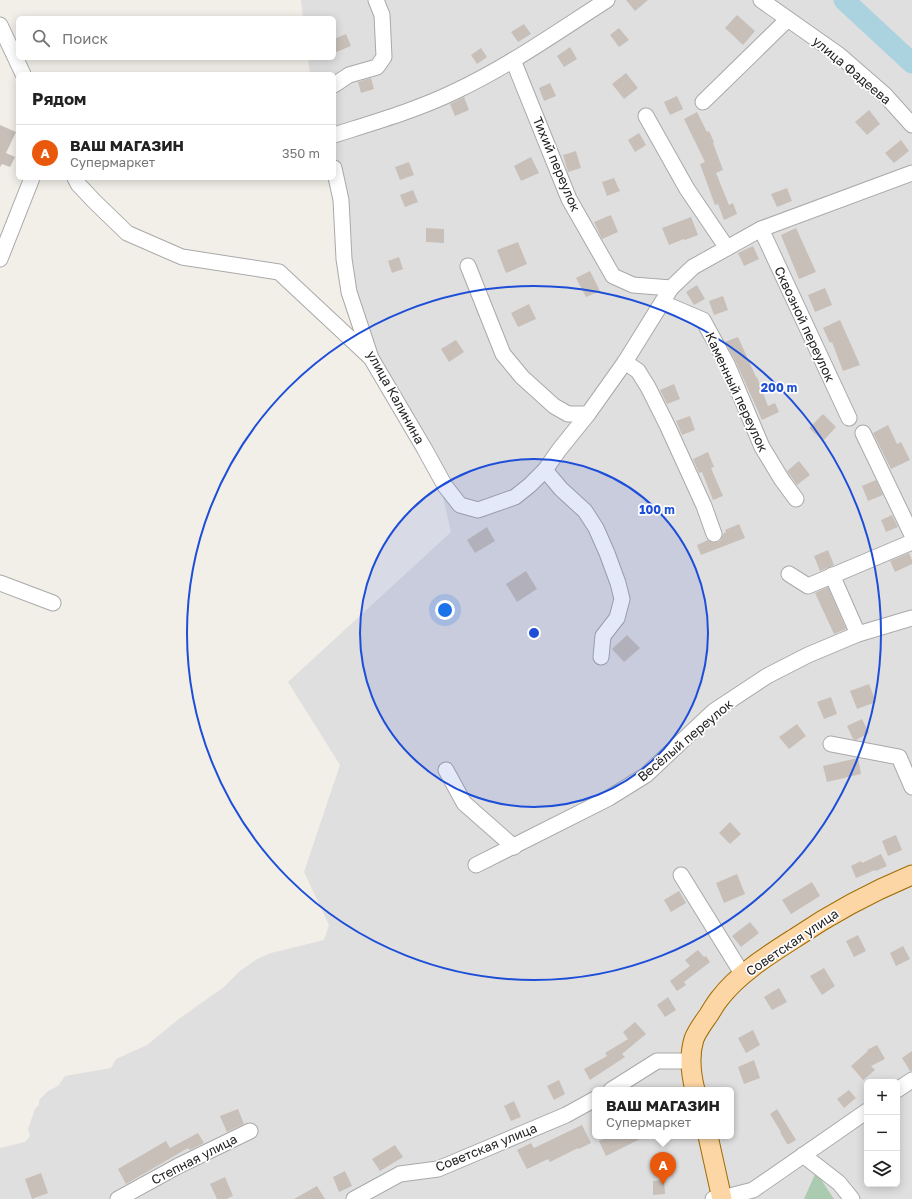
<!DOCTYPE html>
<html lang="ru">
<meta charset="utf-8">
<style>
:root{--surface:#fff;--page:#f6f6f6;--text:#222;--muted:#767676;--line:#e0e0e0;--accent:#ea580c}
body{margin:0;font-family:"Golos Text",sans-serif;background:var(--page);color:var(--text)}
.controls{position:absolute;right:12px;bottom:12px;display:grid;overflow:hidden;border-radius:6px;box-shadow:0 2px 10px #0003}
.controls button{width:36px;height:36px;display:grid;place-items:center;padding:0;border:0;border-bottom:1px solid var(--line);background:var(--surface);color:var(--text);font:20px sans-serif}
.you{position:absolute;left:445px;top:610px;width:14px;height:14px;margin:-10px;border:3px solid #fff;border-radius:50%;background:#1a73e8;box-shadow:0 0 0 6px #1a73e833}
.badge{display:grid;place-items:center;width:26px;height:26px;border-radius:50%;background:var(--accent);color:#fff;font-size:13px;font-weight:700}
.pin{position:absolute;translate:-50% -33px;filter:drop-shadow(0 1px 2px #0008)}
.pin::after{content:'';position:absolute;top:21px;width:14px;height:12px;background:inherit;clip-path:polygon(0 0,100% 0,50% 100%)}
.popup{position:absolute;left:592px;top:1087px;width:142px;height:52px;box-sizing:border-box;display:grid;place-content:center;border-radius:6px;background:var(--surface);filter:drop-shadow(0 1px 3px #0005);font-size:13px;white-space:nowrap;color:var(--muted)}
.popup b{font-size:15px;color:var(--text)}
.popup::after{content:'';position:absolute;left:50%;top:100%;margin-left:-8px;border:8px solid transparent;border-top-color:var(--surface)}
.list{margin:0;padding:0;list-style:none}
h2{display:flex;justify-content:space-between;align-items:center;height:52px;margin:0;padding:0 16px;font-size:17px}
h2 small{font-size:13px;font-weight:400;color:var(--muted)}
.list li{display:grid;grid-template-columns:26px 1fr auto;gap:12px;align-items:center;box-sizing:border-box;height:56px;padding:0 16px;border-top:1px solid var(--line)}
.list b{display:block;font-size:15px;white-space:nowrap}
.list p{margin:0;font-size:13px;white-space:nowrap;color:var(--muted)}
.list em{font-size:13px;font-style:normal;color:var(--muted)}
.icon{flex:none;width:22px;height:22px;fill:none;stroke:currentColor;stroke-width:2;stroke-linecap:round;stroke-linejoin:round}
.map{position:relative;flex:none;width:912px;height:1199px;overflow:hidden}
.search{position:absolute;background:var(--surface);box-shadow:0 2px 10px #0003;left:16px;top:16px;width:320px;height:44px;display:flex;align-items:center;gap:10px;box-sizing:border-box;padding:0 14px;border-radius:6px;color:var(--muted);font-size:15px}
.panel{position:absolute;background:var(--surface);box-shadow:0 2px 10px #0003;left:16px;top:72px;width:320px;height:108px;border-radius:6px}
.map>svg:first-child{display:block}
</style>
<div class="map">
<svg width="912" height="1199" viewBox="0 0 912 1199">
<rect width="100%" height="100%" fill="#f2efe9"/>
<path fill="#e0dfdf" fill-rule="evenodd" d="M 301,0 L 912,0 L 912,1199 L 0,1199 L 0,1148 L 25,1142 L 30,1136 L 28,1129 L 35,1109 L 39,1105 L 39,1100 L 48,1091 L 58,1086 L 65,1076 L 111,1068 L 116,1059 L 147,1045 L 180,1018 L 224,987 L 240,971 L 257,959 L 271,953 L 324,940 L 329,925 L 304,872 L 340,765 L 288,682 L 451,532 L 443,497 L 378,381 L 340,242 L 329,178 L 334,178 L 334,74 L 310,74 L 308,58 L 334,58 L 334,18 L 303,18 ZM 867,1082 L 897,1082 L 897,1184 L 867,1184 ZM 595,1090 L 731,1090 L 731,1136 L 595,1136 Z"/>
<path fill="#aacbaf" d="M 816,1172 L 834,1199 L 804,1199 Z"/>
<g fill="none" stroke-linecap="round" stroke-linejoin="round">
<path stroke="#aad3df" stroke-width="21" d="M 844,0 L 912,63"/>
</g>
<g fill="#c7bfb8">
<path d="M 626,0 L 648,0 L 635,11 Z"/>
<path d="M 737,15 L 755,31 L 743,45 L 725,28 Z"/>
<path d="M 524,24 L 531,34 L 518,42 L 511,32 Z"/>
<path d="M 619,28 L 629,40 L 619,47 L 610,35 Z"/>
<path d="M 346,34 L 351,46 L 334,53 L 334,39 Z"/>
<path d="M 570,47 L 577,59 L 564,67 L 557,56 Z"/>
<path d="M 481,48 L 487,57 L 477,64 L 471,55 Z"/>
<path d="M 626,73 L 638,88 L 624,99 L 612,84 Z"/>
<path d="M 371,78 L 374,89 L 361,93 L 358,82 Z"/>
<path d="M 550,83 L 556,96 L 544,101 L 539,88 Z"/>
<path d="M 677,96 L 683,109 L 670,115 L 664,102 Z"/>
<path d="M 464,97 L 469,110 L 455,116 L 450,104 Z"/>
<path d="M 869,110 L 880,124 L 867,135 L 855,122 Z"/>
<path d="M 697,112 L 707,132 L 709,131 L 714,142 L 713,143 L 723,170 L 716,173 L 729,205 L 733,203 L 737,214 L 724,220 L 718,204 L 715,205 L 700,164 L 705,162 L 684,119 Z"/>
<path d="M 0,125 L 16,132 L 6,153 L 15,157 L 10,167 L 2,164 L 0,167 Z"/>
<path d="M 639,133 L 646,145 L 635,152 L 628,140 Z"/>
<path d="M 901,140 L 909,151 L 894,163 L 885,153 Z"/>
<path d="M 576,151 L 581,168 L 568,172 L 563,155 Z"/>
<path d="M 531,157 L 539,173 L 521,181 L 514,166 Z"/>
<path d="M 409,162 L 414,175 L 400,180 L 395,167 Z"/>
<path d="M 614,178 L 620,191 L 607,196 L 602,182 Z"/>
<path d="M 787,188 L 792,201 L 777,207 L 771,194 Z"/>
<path d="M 413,190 L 418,202 L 405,207 L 400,195 Z"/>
<path d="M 611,215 L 618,232 L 602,239 L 594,222 Z"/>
<path d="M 691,217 L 698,235 L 685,240 L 684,239 L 669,245 L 662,228 Z"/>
<path d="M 426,228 L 444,229 L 444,243 L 426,242 Z"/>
<path d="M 796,228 L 816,272 L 799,279 L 781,235 Z"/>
<path d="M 518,242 L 527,264 L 506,273 L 497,250 Z"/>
<path d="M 753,246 L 759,259 L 744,266 L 738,253 Z"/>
<path d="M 399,257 L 403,269 L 392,273 L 388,261 Z"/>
<path d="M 590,271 L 600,291 L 586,297 L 576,278 Z"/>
<path d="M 697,285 L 705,299 L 694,305 L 686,292 Z"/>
<path d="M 825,288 L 832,305 L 815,312 L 808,295 Z"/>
<path d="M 723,296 L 728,310 L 714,315 L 709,301 Z"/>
<path d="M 529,304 L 536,319 L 518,327 L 511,313 Z"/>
<path d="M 840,320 L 860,365 L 843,371 L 832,342 L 830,343 L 823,328 Z"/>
<path d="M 738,337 L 756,377 L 757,377 L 768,406 L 775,403 L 779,412 L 762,420 L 735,360 L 725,342 Z"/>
<path d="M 456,340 L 464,352 L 449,362 L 441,349 Z"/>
<path d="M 674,384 L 680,399 L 667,404 L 660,390 Z"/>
<path d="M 823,414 L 836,427 L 823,441 L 809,428 Z"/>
<path d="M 690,416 L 695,430 L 682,435 L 676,421 Z"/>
<path d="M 888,425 L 897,444 L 901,442 L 910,460 L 891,469 L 873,433 Z"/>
<path d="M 708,452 L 714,467 L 711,468 L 723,496 L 713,500 L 702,472 L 699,473 L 693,459 Z"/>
<path d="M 799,461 L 810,475 L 797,485 L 787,471 Z"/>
<path d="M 876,480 L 883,495 L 868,501 L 862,486 Z"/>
<path d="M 892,515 L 898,527 L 886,532 L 881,520 Z"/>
<path d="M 739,524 L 745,538 L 701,555 L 697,545 L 708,540 L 712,543 L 717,542 L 721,540 L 723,534 L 726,532 L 725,530 Z"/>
<path d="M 487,527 L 495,541 L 475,553 L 467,540 Z"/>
<path d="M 828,550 L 834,565 L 820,571 L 814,556 Z"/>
<path d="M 909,553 L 912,560 L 912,564 L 895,572 L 890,561 Z"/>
<path d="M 526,571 L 537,589 L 517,602 L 506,584 Z"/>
<path d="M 828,587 L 846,629 L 834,634 L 815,593 Z"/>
<path d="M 627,635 L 640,648 L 624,662 L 612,649 Z"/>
<path d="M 869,684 L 876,702 L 857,709 L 850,691 Z"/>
<path d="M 831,697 L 837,714 L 824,719 L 817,702 Z"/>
<path d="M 862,719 L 869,733 L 856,740 L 853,739 L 847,726 Z"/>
<path d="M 797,724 L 806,736 L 789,749 L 779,737 Z"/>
<path d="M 858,758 L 861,774 L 827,782 L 823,766 Z"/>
<path d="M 730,822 L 741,834 L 730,844 L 719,833 Z"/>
<path d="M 896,835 L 902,850 L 888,856 L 882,841 Z"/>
<path d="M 881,854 L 887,866 L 876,871 L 875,870 L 856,878 L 851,866 L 861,861 L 862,863 Z"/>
<path d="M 737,874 L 745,894 L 724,903 L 716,883 Z"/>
<path d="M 812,882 L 820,896 L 791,914 L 782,900 Z"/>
<path d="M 679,891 L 686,903 L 671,912 L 664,900 Z"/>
<path d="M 750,922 L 759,933 L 741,947 L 732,936 Z"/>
<path d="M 858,935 L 866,951 L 854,957 L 846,941 Z"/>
<path d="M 903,946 L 910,959 L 896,966 L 890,953 Z"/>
<path d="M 698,950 L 704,957 L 706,956 L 710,962 L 684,982 L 686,985 L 677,991 L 670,981 L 690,966 L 685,960 Z"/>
<path d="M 824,968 L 835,986 L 822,995 L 810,976 Z"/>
<path d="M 779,988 L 787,1002 L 772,1010 L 764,997 Z"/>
<path d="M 668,997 L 676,1010 L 665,1017 L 657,1005 Z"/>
<path d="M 635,1022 L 646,1034 L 622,1054 L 625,1057 L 590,1080 L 584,1069 L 607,1056 L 605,1053 L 628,1039 L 623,1032 Z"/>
<path d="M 753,1030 L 760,1045 L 746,1053 L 738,1038 Z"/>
<path d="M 877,1045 L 885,1059 L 871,1066 L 875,1070 L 863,1080 L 851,1066 L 868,1051 L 867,1050 Z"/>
<path d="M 912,1051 L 912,1071 L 910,1071 L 902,1058 Z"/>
<path d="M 754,1060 L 760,1078 L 744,1084 L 738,1067 Z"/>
<path d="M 559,1080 L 565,1094 L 554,1100 L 547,1086 Z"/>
<path d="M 849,1090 L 856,1098 L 844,1108 L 837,1099 Z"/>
<path d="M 514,1101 L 521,1117 L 511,1121 L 504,1106 Z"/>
<path d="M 238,1109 L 244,1124 L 227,1132 L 220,1116 Z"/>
<path d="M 777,1109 L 796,1140 L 789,1144 L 787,1144 L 780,1132 L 781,1132 L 770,1114 Z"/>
<path d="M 582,1125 L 591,1143 L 579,1149 L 578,1148 L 550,1162 L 548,1159 L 527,1169 L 517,1150 L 531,1143 L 534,1148 Z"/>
<path d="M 198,1133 L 204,1143 L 190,1150 L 188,1148 L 126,1184 L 118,1169 L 166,1141 L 170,1148 Z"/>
<path d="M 611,1136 L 646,1136 L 606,1156 L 599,1141 Z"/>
<path d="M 395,1145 L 403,1157 L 380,1171 L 372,1159 Z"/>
<path d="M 345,1171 L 352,1186 L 339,1192 L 333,1177 Z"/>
<path d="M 41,1173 L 48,1193 L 32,1199 L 25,1179 Z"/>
<path d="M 225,1177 L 233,1196 L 226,1199 L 217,1199 L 210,1184 Z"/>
<path d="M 664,1180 L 665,1194 L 653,1195 L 653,1181 Z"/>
<path d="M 317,1186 L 325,1199 L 294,1199 Z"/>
</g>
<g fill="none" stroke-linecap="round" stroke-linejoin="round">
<g stroke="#a9a9a9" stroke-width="17">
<g id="minor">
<path d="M 761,0 L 839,55 L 885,95 L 912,125"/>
<path d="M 0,25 L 23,74"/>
<path d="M 513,60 L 569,199 L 613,276 L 633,285 L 671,288"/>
<path d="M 334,85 L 349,75 L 377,67 L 384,57 L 382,15 L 376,0"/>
<path d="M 703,102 L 788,19"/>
<path d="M 646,116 L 687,189 L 727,248"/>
<path d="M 334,135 C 375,122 417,110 456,91 C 509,66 557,32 607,0"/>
<path d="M 334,168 L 341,200 L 344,259 L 349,292 L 371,358 L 424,448 L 445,486 L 460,505 L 478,510 L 515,497 L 530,485 L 545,470 L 559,450 L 588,414 L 625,362 L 671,288 L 693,267 L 761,229 L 912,173"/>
<path d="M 75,178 L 78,184 L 94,201 L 127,233 L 182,257 L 279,272 L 370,357"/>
<path d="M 761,229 L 849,418"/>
<path d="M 0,259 L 32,178"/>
<path d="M 468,266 L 503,354 L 522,377 L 554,406 L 568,414 L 588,414"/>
<path d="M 663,303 L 703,320 L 727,364 L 762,447 L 782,480 L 796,499"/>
<path d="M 625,362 L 638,371 L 648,387 L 667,425 L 704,506 L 714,534"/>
<path d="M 863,433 L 912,535"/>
<path d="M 545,470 L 561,489 L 585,511 L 596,528 L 607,553 L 618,583 L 622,599 L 617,618 L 603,636 L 601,657"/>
<path d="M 789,574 L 808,586 L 912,542"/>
<path d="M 832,575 L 858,634"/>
<path d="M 0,583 L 53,603"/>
<path d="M 831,744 L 899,757 L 912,787"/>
<path d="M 446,770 L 464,803 L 514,847"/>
<path d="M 476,865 L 609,798 L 646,775 L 714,711 L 767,676 L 808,655 L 858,634 L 912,618"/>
<path d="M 681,875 L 743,975"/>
<path d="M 611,1090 L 657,1061 L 691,1061"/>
<path d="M 897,1090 L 912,1080"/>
<path d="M 803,1155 L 839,1183 L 852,1199"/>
<path d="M 118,1199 L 178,1166 L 250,1131"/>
<path d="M 354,1199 L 400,1174 L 438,1169 L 566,1115 L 595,1099"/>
<path d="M 713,1199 L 722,1198 L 753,1190 L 867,1111"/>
</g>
</g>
<g stroke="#a06b00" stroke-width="21">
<g id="major">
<path d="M 695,1090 C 691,1074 689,1055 694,1039 C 697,1031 703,1023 708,1016 C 712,1010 715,1004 720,998 C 738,974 770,954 795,938 C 832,913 871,892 912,875"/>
<path d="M 708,1136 L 722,1199"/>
</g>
</g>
<use href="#minor" stroke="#fff" stroke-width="15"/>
<use href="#major" stroke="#fcd6a4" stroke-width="19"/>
</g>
<circle cx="534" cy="633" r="174" fill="#1d4ed8" fill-opacity=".12"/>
<g fill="none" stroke="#1d4ed8" stroke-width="2">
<circle cx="534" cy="633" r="174"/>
<circle cx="534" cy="633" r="347"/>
</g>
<g text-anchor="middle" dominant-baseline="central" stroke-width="3.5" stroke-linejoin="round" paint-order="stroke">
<g font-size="13" fill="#222" stroke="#fff">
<text transform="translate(852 70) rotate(40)">улица Фадеева</text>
<text transform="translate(557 164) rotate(67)">Тихий переулок</text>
<text transform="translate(805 324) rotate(65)">Сквозной переулок</text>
<text transform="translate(737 392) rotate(65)">Каменный переулок</text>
<text transform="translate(396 397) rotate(61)">улица Калинина</text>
<text transform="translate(685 740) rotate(-40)">Весёлый переулок</text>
<text transform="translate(792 942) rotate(-34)">Советская улица</text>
<text transform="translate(486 1147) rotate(-22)">Советская улица</text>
<text transform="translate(194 1159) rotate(-27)">Степная улица</text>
</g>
</g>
<circle cx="534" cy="633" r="6" fill="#1d4ed8" stroke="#fff" stroke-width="2"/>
<g font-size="12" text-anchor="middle" font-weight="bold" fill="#1d4ed8" stroke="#fff" stroke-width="3.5" stroke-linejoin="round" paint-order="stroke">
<text x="779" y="392">200 m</text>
<text x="657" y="514">100 m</text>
</g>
</svg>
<div class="controls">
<button>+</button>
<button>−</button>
<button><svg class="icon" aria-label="layers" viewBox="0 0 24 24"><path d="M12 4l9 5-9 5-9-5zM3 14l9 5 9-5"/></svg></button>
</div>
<div class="you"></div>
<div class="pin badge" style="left:663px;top:1185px">A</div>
<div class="popup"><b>ВАШ МАГАЗИН</b>Супермаркет</div>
<div class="search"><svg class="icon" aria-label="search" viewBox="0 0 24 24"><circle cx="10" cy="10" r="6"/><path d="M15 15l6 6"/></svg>Поиск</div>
<section class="panel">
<h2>Рядом<small></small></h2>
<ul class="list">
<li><span class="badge">A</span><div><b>ВАШ МАГАЗИН</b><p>Супермаркет</p></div><em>350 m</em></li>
</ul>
</section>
</div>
